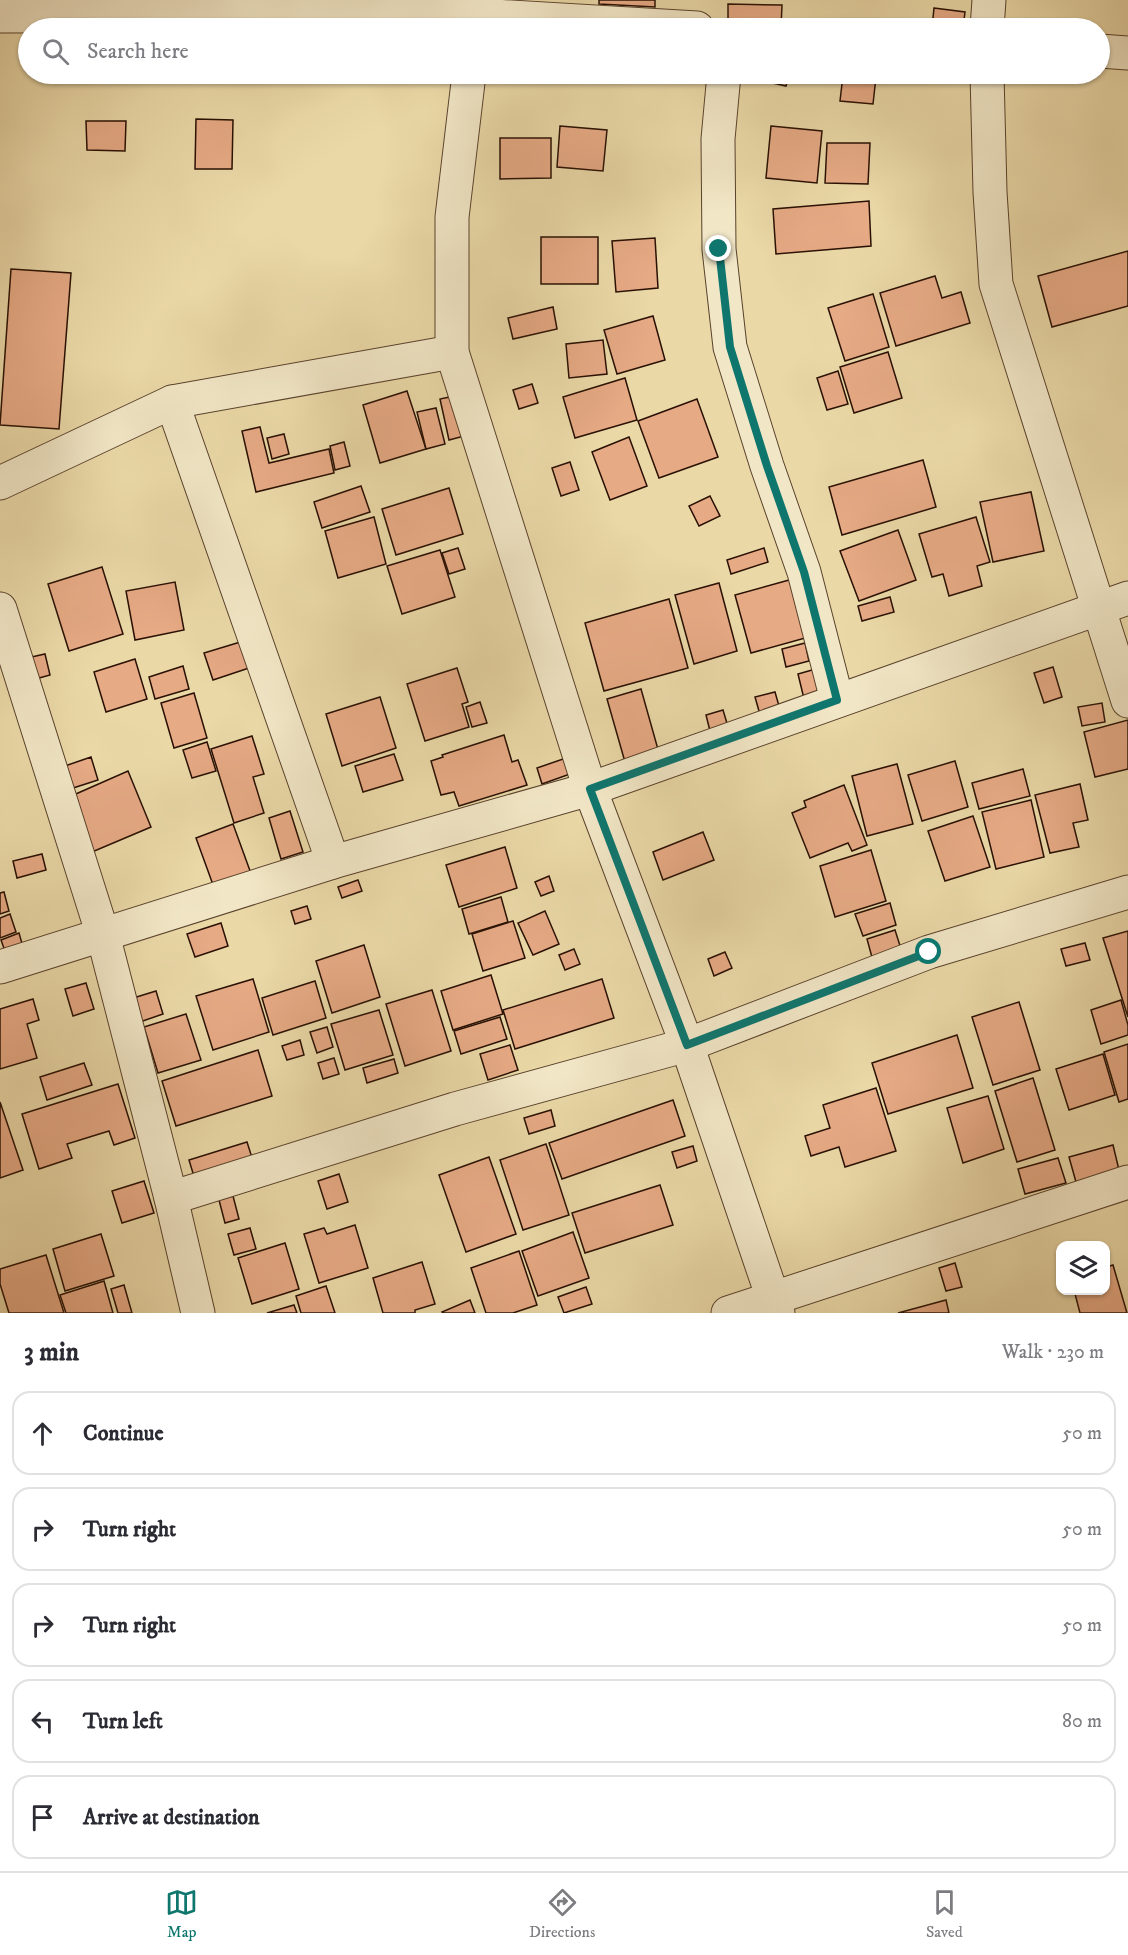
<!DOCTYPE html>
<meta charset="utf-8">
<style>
:root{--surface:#fff;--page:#f2f2f3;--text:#2b2b33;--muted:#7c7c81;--line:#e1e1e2;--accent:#0f766e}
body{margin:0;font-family:"IM FELL DW Pica",serif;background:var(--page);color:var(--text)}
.controls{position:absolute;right:18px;bottom:18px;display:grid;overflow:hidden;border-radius:12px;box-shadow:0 2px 4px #0004}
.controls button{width:54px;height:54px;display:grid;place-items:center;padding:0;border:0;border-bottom:2px solid var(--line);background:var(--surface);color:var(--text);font:30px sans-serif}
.stop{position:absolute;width:18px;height:18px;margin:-14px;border:4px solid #0f766e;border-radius:50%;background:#fff}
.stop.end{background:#0f766e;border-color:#fff;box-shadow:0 2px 6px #0008}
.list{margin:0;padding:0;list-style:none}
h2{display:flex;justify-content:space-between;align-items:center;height:78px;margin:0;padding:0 24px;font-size:26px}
h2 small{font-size:20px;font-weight:400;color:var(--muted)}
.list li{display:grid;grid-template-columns:39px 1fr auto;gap:18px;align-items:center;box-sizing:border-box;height:84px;margin:0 12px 12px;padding:0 12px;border:2px solid var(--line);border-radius:18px}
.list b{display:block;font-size:22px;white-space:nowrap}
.list em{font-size:20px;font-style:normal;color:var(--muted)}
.icon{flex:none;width:33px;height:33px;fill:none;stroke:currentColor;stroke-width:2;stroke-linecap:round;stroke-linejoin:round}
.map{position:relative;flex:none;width:1128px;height:1313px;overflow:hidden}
.search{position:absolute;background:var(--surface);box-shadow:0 2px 4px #0004;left:18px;right:18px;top:18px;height:66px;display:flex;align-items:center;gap:15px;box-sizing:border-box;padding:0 21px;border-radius:33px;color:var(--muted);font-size:22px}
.sheet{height:558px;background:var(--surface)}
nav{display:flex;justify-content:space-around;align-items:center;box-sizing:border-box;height:84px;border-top:2px solid var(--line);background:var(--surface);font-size:16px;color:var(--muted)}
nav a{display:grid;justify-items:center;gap:3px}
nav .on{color:var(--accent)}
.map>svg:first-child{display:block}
</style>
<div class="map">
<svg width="1128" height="1313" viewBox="0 0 1128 1313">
<rect width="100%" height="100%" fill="#ead8a7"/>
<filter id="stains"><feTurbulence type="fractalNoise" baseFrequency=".00333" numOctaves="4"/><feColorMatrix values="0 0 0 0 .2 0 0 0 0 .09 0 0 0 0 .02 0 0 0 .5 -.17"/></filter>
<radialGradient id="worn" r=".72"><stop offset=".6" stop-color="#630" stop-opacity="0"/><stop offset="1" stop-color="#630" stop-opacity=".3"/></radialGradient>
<g fill="#e6aa85" stroke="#291003" stroke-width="1.5">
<path d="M 599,0 L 655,0 L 655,7 L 599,4 Z"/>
<path d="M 728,4 L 782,5 L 781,28 L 728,27 Z"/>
<path d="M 934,8 L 965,12 L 963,28 L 932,28 Z"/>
<path d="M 770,74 L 789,74 L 786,86 L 768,82 Z"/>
<path d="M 843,75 L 876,77 L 873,104 L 840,101 Z"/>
<path d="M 196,119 L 233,120 L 232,169 L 195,169 Z"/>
<path d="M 86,121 L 126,121 L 125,151 L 87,150 Z"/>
<path d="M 560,126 L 607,130 L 603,171 L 557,167 Z"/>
<path d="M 771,126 L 822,131 L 817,183 L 766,178 Z"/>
<path d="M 500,138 L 551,138 L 551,178 L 500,179 Z"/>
<path d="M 827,143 L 870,143 L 868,184 L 825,183 Z"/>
<path d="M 869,201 L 871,246 L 776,254 L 773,209 Z"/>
<rect x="541" y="237" width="57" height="47"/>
<path d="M 655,238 L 658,288 L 616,292 L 612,241 Z"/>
<path d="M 1128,251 L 1128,306 L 1052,327 L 1038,276 Z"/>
<path d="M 11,269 L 71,273 L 59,429 L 0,425 Z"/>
<path d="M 935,276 L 942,298 L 961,292 L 970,323 L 896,346 L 880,293 Z"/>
<path d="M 873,294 L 889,347 L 845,361 L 828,308 Z"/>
<path d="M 553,307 L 557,329 L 513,339 L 508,318 Z"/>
<path d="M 653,316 L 665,360 L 617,374 L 604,330 Z"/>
<path d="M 603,340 L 607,374 L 569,378 L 566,344 Z"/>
<path d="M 888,352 L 902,398 L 854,413 L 840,367 Z"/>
<path d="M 838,371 L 848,404 L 827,410 L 817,378 Z"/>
<path d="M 625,378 L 637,420 L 575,438 L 563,397 Z"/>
<path d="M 532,384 L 538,403 L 519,409 L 513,390 Z"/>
<path d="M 407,391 L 426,449 L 380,463 L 363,405 Z"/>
<path d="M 459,395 L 468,435 L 449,440 L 440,399 Z"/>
<path d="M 697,399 L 718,457 L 659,478 L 638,421 Z"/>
<path d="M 436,408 L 445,444 L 426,449 L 417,412 Z"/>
<path d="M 260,427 L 269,463 L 329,449 L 334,473 L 256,492 L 242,431 Z"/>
<path d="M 284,434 L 289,454 L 272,459 L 267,438 Z"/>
<path d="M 629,437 L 647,486 L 610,500 L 592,452 Z"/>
<path d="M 344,442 L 350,466 L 335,470 L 330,446 Z"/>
<path d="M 923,460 L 936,507 L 842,535 L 829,487 Z"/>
<path d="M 570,462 L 579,490 L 561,496 L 552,468 Z"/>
<path d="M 361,486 L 370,512 L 322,528 L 314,502 Z"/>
<path d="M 449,488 L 463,534 L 396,555 L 382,509 Z"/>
<path d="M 1031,492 L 1044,551 L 993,562 L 980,502 Z"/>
<path d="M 710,496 L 720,516 L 699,526 L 689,506 Z"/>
<path d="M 374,517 L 386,564 L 338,578 L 325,531 Z"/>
<path d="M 976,517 L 990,562 L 977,566 L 982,586 L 949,596 L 943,574 L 932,577 L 919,534 Z"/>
<path d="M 898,530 L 916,580 L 859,601 L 840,551 Z"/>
<path d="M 458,548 L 465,569 L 449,574 L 442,553 Z"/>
<path d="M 764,548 L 768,562 L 731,574 L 727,560 Z"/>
<path d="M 440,550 L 455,597 L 402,614 L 387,566 Z"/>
<path d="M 102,567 L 123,634 L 69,651 L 48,584 Z"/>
<path d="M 800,577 L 816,635 L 751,653 L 735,595 Z"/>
<path d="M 175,582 L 184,630 L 135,640 L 126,591 Z"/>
<path d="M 719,583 L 737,651 L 694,664 L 675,595 Z"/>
<path d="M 890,597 L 894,612 L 862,621 L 858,606 Z"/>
<path d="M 669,599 L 688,668 L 604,691 L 585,623 Z"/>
<path d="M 247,640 L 255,666 L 213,680 L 204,653 Z"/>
<path d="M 805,643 L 809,661 L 786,667 L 782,649 Z"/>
<path d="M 45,654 L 50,675 L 32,680 L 27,658 Z"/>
<path d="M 135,659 L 147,699 L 106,712 L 94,672 Z"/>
<path d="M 183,666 L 189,689 L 155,699 L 149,677 Z"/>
<path d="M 826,666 L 834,699 L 806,707 L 798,674 Z"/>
<path d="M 1053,667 L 1062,697 L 1044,703 L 1034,673 Z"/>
<path d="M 457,668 L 468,702 L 462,704 L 469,727 L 425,741 L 407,684 Z"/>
<path d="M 641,689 L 659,753 L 625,762 L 607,699 Z"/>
<path d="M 775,692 L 781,713 L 761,718 L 755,697 Z"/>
<path d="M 194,693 L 207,738 L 174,748 L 161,703 Z"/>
<path d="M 380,697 L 396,748 L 342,766 L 326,714 Z"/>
<path d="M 480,702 L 487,723 L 472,727 L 466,707 Z"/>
<path d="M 1102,703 L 1105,722 L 1082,726 L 1078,707 Z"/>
<path d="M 723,710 L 729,730 L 711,735 L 706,715 Z"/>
<path d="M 1128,720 L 1128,769 L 1095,777 L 1084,732 Z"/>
<path d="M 504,735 L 512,762 L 518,760 L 527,785 L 459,806 L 454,792 L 441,795 L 431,761 L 443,757 L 442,755 Z"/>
<path d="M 252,736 L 264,774 L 253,777 L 264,813 L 234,823 L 211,749 Z"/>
<path d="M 207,742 L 216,771 L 192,778 L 183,750 Z"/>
<path d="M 394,754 L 403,780 L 363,792 L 355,766 Z"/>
<path d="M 91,757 L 98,780 L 70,789 L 62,767 Z"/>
<path d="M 566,758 L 570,774 L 542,784 L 537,768 Z"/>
<path d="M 955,761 L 968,807 L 922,821 L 908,775 Z"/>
<path d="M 897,764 L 913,824 L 867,836 L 852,776 Z"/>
<path d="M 1023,769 L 1030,796 L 979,809 L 972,783 Z"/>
<path d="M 128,771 L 151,827 L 92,852 L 69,797 Z"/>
<path d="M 1080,784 L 1088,820 L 1073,823 L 1079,847 L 1050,853 L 1035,795 Z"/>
<path d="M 844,785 L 867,845 L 852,851 L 848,843 L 810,858 L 792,813 L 806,807 L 804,801 Z"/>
<path d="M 1031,800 L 1044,857 L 996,869 L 982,812 Z"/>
<path d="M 290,811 L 303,852 L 281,859 L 269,818 Z"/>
<path d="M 973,816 L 990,867 L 945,881 L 928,831 Z"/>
<path d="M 233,824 L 253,879 L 216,893 L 196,838 Z"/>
<path d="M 703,832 L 714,860 L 663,880 L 653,852 Z"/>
<path d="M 505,847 L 517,888 L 459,907 L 446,865 Z"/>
<path d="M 871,850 L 886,901 L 835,917 L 820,866 Z"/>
<path d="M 42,854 L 46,870 L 17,878 L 13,861 Z"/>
<path d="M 549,876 L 554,891 L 541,896 L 535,882 Z"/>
<path d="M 358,880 L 362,891 L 342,898 L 338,887 Z"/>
<path d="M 4,892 L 9,911 L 0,914 L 0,893 Z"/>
<path d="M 501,897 L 508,922 L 469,934 L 462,909 Z"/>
<path d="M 890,903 L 896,925 L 863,936 L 855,914 Z"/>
<path d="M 307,906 L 311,919 L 295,924 L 291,911 Z"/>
<path d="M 545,911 L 559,944 L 533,955 L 518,923 Z"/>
<path d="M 10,914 L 16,932 L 0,938 L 0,918 Z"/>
<path d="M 513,921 L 525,958 L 483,971 L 472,934 Z"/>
<path d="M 221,923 L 228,946 L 195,957 L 187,934 Z"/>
<path d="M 895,930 L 902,952 L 873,961 L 867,939 Z"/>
<path d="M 1128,931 L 1128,1017 L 1103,938 Z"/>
<path d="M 19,933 L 23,947 L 6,954 L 1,940 Z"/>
<path d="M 1085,943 L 1090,960 L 1066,966 L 1061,949 Z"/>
<path d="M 364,945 L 380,997 L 332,1013 L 316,961 Z"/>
<path d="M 574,949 L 580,964 L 565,970 L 559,955 Z"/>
<path d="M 725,952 L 732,968 L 714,976 L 708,959 Z"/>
<path d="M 491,975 L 503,1014 L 453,1030 L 441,991 Z"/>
<path d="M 253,979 L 269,1032 L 213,1050 L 196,996 Z"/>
<path d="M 602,979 L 614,1018 L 515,1049 L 503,1010 Z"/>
<path d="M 315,981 L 326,1018 L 273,1035 L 262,998 Z"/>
<path d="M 86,983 L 94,1009 L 73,1016 L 65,989 Z"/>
<path d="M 432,990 L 451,1051 L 405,1066 L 386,1004 Z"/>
<path d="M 156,991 L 163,1014 L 137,1023 L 130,999 Z"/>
<path d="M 33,999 L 39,1020 L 27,1024 L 37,1058 L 0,1069 L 0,1009 Z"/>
<path d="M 1121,1000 L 1128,1025 L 1128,1035 L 1101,1044 L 1091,1010 Z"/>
<path d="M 1019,1002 L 1040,1070 L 993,1085 L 972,1017 Z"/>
<path d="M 379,1010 L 393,1055 L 345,1070 L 331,1024 Z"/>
<path d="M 186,1014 L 201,1060 L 158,1073 L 144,1027 Z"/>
<path d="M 500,1017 L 507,1039 L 461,1054 L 454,1031 Z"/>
<path d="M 327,1027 L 333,1047 L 317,1053 L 310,1032 Z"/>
<path d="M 957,1035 L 973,1088 L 888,1114 L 872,1063 Z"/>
<path d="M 300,1040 L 304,1055 L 287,1060 L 282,1046 Z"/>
<path d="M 1128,1044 L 1128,1099 L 1119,1102 L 1104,1052 Z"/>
<path d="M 510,1045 L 518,1070 L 488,1080 L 480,1054 Z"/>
<path d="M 258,1050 L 272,1096 L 176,1126 L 162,1081 Z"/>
<path d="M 1103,1054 L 1115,1095 L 1069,1110 L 1056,1069 Z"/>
<path d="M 334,1058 L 339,1074 L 323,1079 L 318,1063 Z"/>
<path d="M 394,1059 L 398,1073 L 367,1083 L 363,1068 Z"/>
<path d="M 84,1063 L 92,1085 L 47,1100 L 40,1077 Z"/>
<path d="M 1033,1078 L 1055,1150 L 1017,1162 L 995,1091 Z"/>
<path d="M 118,1084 L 135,1138 L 114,1145 L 109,1131 L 67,1144 L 72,1158 L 39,1169 L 22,1114 Z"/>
<path d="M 876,1088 L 896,1151 L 845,1167 L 839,1147 L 811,1156 L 805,1136 L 830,1128 L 823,1105 Z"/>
<path d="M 988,1096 L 1004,1149 L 963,1163 L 947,1108 Z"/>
<path d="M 673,1100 L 685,1136 L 562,1179 L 549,1143 Z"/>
<path d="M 0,1102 L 23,1170 L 0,1178 Z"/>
<path d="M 551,1110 L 555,1126 L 529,1134 L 524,1118 Z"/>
<path d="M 247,1142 L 254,1164 L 196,1183 L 189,1160 Z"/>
<path d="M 546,1144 L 569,1215 L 523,1230 L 500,1160 Z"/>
<path d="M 1113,1145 L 1119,1170 L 1076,1182 L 1069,1157 Z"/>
<path d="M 693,1146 L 697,1161 L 677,1168 L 672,1152 Z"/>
<path d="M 489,1157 L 516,1234 L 466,1252 L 439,1175 Z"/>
<path d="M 1058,1158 L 1066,1183 L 1025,1194 L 1018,1169 Z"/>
<path d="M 339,1174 L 348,1202 L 327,1209 L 318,1181 Z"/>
<path d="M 144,1181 L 154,1213 L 122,1223 L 112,1191 Z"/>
<path d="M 660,1185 L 673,1225 L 585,1253 L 572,1213 Z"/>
<path d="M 233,1196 L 239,1219 L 225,1223 L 219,1200 Z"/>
<path d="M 355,1225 L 368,1268 L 319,1283 L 304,1234 L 324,1228 L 327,1234 Z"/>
<path d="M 250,1228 L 256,1249 L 234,1255 L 228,1234 Z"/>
<path d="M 573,1232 L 589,1278 L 538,1296 L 522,1251 Z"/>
<path d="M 101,1234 L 114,1276 L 65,1291 L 53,1249 Z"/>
<path d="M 285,1243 L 299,1289 L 252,1304 L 238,1258 Z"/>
<path d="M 519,1251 L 537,1305 L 513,1313 L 486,1313 L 471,1268 Z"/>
<path d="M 46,1255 L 64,1313 L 9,1313 L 0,1284 L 0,1269 Z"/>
<path d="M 422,1262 L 435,1304 L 415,1310 L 415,1313 L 383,1313 L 373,1278 Z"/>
<path d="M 955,1263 L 962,1287 L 946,1291 L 939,1268 Z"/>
<path d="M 1113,1265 L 1127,1313 L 1080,1313 L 1074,1290 L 1106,1290 L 1106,1267 Z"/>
<path d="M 104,1281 L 113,1313 L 66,1313 L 60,1295 Z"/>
<path d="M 124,1285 L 132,1313 L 118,1313 L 111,1289 Z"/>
<path d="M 326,1286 L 335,1313 L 301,1313 L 296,1296 Z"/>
<path d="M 586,1287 L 592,1304 L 564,1313 L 558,1297 Z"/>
<path d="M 470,1300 L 475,1313 L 443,1313 L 442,1312 Z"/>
<path d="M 946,1300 L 949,1313 L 898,1313 Z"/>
<path d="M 294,1305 L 297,1313 L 267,1313 Z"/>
</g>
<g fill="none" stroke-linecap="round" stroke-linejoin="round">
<g stroke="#59422c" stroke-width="35">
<g id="minor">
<path d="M 0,16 L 476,15 L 697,28"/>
<path d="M 987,28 L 989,0"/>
<path d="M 1100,51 L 1128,53"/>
<path d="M 469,74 L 452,217 L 452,352 L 590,789 L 687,1045 L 778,1313"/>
<path d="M 724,74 L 718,139 L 719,249 L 730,347 L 767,466 L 804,572 L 837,700"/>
<path d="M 987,74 L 990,192 L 996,284 L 1128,701"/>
<path d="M 172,402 L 333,862"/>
<path d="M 0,483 L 172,402 L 452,352"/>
<path d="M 0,609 L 103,935 L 171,1198 L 198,1313"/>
<path d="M 0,967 L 333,862 L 590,789 L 1128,598"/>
<path d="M 171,1198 L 455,1109 L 687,1045 L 929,952 L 1128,892"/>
<path d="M 728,1313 L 1128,1182"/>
</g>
</g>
<use href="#minor" stroke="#f1e6c6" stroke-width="33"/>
</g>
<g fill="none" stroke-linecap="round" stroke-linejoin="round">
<path stroke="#0f766e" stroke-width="8" d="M 719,249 L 730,347 L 767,466 L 804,572 L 837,700 L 590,789 L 687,1045 L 929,952"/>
</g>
<rect width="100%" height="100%" filter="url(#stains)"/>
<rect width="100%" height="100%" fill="url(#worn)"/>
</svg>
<div class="controls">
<button><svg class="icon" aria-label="layers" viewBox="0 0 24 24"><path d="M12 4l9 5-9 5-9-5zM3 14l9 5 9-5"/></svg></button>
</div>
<div class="stop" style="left:929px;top:952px"></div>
<div class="stop end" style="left:719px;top:249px"></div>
<div class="search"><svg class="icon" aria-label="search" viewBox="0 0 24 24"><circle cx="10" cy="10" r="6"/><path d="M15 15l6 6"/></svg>Search here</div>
</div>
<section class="sheet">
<h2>3 min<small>Walk · 230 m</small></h2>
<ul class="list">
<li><svg class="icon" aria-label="ahead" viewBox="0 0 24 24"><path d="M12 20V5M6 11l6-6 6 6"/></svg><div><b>Continue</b></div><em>50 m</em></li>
<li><svg class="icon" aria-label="right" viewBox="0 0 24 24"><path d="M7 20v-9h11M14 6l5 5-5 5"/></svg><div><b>Turn right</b></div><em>50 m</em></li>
<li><svg class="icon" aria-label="right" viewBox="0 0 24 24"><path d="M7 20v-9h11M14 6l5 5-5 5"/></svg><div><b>Turn right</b></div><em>50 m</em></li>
<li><svg class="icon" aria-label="left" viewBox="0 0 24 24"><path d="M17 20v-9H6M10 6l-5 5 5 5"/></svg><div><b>Turn left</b></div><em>80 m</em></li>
<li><svg class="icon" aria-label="arrive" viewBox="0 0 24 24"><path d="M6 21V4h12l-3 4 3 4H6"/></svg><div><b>Arrive at destination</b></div></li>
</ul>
</section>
<nav>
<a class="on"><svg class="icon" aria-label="map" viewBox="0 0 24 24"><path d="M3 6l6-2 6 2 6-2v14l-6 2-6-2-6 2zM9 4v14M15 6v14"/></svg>Map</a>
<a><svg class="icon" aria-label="directions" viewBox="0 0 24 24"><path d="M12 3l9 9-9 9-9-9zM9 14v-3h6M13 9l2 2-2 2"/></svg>Directions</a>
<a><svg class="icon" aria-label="saved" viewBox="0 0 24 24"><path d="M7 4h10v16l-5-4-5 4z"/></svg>Saved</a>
</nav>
